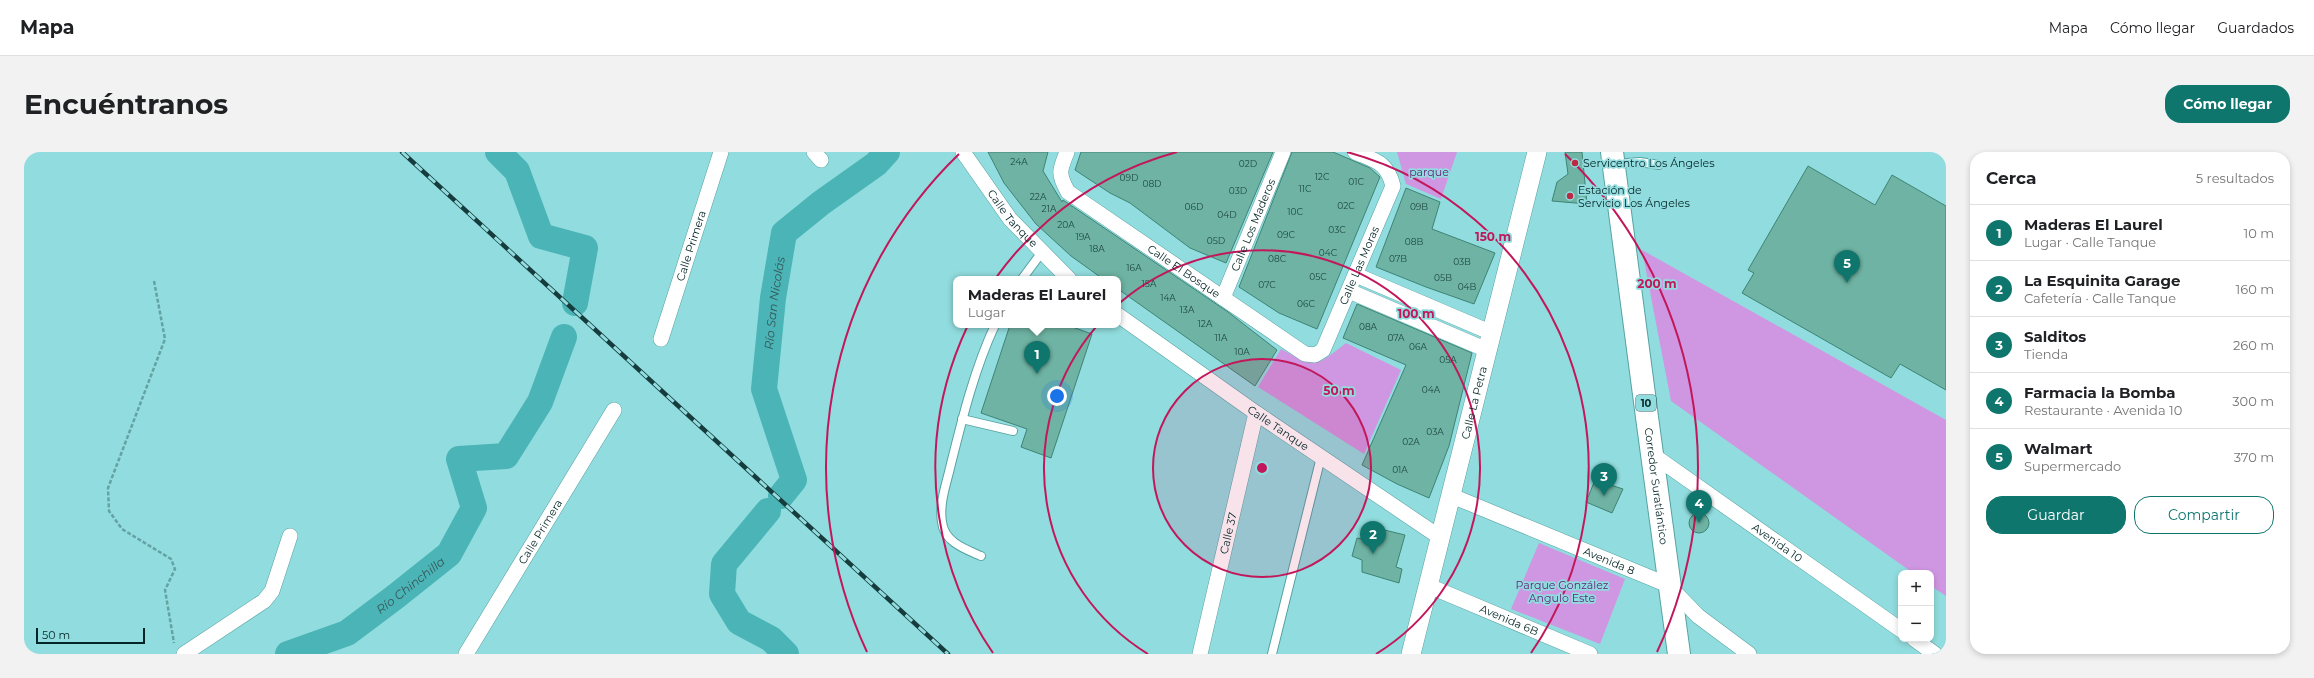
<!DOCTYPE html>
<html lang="es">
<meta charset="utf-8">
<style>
:root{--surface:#fff;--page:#f2f2f2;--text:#202124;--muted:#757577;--line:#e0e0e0;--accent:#0f766e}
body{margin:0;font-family:Montserrat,sans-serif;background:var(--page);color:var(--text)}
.controls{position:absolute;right:12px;bottom:12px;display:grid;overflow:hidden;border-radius:8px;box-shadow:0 2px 6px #0003}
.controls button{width:36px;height:36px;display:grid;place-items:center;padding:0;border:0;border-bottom:1px solid var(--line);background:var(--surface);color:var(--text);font:20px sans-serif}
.scale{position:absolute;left:12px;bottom:10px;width:109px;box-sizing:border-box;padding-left:4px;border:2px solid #042526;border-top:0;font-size:11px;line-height:14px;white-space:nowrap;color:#042526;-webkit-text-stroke:3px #91dcde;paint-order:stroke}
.you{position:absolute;left:1033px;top:244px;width:14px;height:14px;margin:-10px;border:3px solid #fff;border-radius:50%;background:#1a73e8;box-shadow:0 0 0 6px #1a73e833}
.badge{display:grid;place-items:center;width:26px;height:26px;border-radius:50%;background:var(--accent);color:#fff;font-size:13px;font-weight:700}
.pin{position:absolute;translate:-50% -33px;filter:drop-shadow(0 1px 2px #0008)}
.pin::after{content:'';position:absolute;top:21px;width:14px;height:12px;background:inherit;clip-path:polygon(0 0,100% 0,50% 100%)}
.popup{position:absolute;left:929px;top:124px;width:168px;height:52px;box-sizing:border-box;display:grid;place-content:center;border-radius:8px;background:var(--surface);filter:drop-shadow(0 1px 3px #0005);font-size:13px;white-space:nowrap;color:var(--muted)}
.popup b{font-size:15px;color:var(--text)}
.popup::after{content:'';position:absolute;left:50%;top:100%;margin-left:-8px;border:8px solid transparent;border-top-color:var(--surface)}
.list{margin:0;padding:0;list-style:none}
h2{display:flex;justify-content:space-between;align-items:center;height:52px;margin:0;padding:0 16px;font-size:17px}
h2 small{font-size:13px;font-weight:400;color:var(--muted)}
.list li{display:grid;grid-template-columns:26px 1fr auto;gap:12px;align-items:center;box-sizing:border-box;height:56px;padding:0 16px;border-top:1px solid var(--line)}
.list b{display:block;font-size:15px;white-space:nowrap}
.list p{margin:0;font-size:13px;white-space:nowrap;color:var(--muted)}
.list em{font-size:13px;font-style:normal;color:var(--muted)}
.actions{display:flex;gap:8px;padding:12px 16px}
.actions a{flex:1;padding:9px 0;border:1px solid var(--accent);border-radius:16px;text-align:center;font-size:14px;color:var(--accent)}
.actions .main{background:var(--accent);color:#fff}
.map{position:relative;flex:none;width:1922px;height:502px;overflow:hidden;border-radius:16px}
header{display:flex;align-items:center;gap:24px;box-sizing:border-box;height:56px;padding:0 20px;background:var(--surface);border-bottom:1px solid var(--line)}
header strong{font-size:19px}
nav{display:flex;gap:22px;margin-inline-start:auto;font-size:14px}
.intro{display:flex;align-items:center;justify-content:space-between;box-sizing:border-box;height:96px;padding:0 24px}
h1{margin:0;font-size:28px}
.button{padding:10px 18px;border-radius:16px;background:var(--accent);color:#fff;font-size:14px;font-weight:700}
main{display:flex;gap:24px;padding:0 24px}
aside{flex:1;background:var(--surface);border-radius:16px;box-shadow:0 2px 6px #0003}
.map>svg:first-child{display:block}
</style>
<header>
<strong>Mapa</strong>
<nav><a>Mapa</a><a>Cómo llegar</a><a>Guardados</a></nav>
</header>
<div class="intro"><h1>Encuéntranos</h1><a class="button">Cómo llegar</a></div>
<main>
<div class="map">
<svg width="1922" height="502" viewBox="0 0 1922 502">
<rect width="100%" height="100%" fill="#91dcde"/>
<g fill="#cf97e2">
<path d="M 1373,0 L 1433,0 L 1417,47 L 1382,32 Z"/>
<path d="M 1618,98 L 1922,268 L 1922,444 L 1907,434 L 1907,421 L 1889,421 L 1647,249 Z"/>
<path d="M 1322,191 L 1377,218 L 1340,302 L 1234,235 L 1257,197 C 1292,216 1290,216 1322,191 Z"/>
<path d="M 1515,391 L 1601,427 L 1576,492 L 1487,457 Z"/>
</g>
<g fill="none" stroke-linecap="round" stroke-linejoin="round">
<g stroke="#4ab4b6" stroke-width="26">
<path d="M 474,0 L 493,19 L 517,84 L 561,96 L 551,151"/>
<path id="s1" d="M 757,344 L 770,328 L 740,237 L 749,146 L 760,81 L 797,51 L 852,12 L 863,0"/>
<path d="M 744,359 L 700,412 L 698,442 L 715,470 L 747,487 L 762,502"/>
<path id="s2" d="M 264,502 L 323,481 L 371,445 L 425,402 L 450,356 L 435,307 L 482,304 L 516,250 L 540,185"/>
</g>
</g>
<g fill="#6eb3a3" stroke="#3e8475">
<path d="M 964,0 L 1024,0 L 1019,19 L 1038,50 L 1039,48 L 1204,160 L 1253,198 L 1231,234 L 1094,137 L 1094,127 L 1079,127 L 1047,104 L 1012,72 L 980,31 Z"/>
<path d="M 1057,0 L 1249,0 L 1202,111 L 1166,96 L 1106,51 L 1086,41 L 1051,18 Z"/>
<path d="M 1268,0 L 1309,0 L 1346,16 L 1356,25 L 1293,177 L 1255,161 L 1215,135 Z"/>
<path d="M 1541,0 L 1558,0 L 1563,52 L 1528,49 L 1533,30 L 1544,22 Z"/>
<path d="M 1784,14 L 1851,53 L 1868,23 L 1922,54 L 1922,238 L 1876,212 L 1867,226 L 1718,141 L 1730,121 L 1724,118 Z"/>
<path d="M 1382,36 L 1416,50 L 1408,77 L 1471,101 L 1450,152 L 1402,135 L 1352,115 Z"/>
<path d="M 1333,152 L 1448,201 L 1425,294 L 1405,346 L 1373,332 L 1338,313 L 1382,213 L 1319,186 Z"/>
<path d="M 986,173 L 1043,173 L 1068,182 L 1027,306 L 997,295 L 1003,277 L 957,261 Z"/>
<path d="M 1571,328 L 1599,337 L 1588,361 L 1562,350 Z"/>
<circle cx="1675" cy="371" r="10"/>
<path d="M 1348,375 L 1381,383 L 1372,415 L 1378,417 L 1375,431 L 1338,420 L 1338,408 L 1328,404 L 1333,386 L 1343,388 Z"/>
</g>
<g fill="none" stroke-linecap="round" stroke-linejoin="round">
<g stroke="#57a2a3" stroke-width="10">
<g id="service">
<path d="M 1590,12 L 1616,10 L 1635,13"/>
<path d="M 998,127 L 1018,100"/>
<path d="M 938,267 L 989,279"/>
<path d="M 957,404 C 941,397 920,390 918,370 C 915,352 922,333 926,316 C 938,268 950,218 971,173"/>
<path d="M 1248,502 L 1297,305"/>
</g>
</g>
<g stroke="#57a2a3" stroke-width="16">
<g id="minor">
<path d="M 790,0 L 797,8"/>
<path id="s3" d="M 939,0 L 986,67 L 1045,127"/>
<path id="s4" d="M 1043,0 C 1035,19 1034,22 1044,40 L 1281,202 L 1291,203 L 1299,198 L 1369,34 C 1363,10 1352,9 1331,0"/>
<path d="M 1332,123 L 1468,181"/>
<path d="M 1325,139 L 1463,198"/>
<path id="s5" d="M 1199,146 L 1259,0"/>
<path id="s6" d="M 1094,163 L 1232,261 L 1417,386"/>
<path id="s7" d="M 637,187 L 697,0"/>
<path id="s8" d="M 1629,303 L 1877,478"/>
<path id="s9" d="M 1428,344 L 1644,433 L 1674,464 L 1725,502"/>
<path id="s10" d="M 1405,434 L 1566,502"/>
<path d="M 1890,487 L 1911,502"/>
<path d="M 160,502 L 240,449 L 248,439 L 266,384"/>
<path id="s11" d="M 442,502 L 590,258"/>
<path id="s12" d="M 1176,502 L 1232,261"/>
</g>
</g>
<g stroke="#57a2a3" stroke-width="20">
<g id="tertiary">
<path id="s13" d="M 1387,502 L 1513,0"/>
</g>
</g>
<g stroke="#57a2a3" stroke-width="24">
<g id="primary">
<path id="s14" d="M 1588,0 C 1610,167 1632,335 1655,502"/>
</g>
</g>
<path stroke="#64a2a3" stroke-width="2.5" stroke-dasharray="4 2" stroke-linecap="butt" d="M 130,129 L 141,187 L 84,336 L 85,359 L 98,377 L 147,407 L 151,417 L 141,438 L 150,491"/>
<use href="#service" stroke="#fff" stroke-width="8"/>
<use href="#minor" stroke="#fff" stroke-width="15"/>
<use href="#tertiary" stroke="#fff" stroke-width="19"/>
<use href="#primary" stroke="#fff" stroke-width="22"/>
<g stroke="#163c3d" stroke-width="4.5">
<path id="rail" d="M 378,0 L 924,502"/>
</g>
<use href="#rail" stroke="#91dcde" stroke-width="3" stroke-dasharray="9" stroke-linecap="butt"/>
</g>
<circle cx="1238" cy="316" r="109" fill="#c2185b" fill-opacity=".12"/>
<g fill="none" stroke="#c2185b" stroke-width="2">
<circle cx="1238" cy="316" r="109"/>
<path d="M1124 502A218 218 0 1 1 1352 502"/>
<path d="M969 501A327 327 0 0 1 1153 0M1323 0A327 327 0 0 1 1507 501"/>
<path d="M843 500A436 436 0 0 1 935 2M1541 2A436 436 0 0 1 1633 500"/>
</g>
<g fill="#bb2a42" stroke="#91dcde" stroke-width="1.5">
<circle cx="1551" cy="11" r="4"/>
<circle cx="1546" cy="44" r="4"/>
</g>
<g text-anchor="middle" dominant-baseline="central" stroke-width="3.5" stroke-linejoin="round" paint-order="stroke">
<g font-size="9" fill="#1e4845">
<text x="995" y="9">24A</text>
<text x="1224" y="11">02D</text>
<text x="1298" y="24">12C</text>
<text x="1105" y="25">09D</text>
<text x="1332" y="29">01C</text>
<text x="1128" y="31">08D</text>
<text x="1281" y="36">11C</text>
<text x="1214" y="38">03D</text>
<text x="1014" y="44">22A</text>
<text x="1322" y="53">02C</text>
<text x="1170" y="54">06D</text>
<text x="1395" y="54">09B</text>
<text x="1025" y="56">21A</text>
<text x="1271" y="59">10C</text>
<text x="1203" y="62">04D</text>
<text x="1042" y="72">20A</text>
<text x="1313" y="77">03C</text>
<text x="1262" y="82">09C</text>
<text x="1059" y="84">19A</text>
<text x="1192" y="88">05D</text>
<text x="1390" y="89">08B</text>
<text x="1073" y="96">18A</text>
<text x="1304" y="100">04C</text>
<text x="1253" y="106">08C</text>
<text x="1374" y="106">07B</text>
<text x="1438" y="109">03B</text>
<text x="1110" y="115">16A</text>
<text x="1294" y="124">05C</text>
<text x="1419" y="125">05B</text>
<text x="1125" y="131">15A</text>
<text x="1243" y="132">07C</text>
<text x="1443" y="134">04B</text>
<text x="1144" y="145">14A</text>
<text x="1282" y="151">06C</text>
<text x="1163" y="157">13A</text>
<text x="1181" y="171">12A</text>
<text x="1344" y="174">08A</text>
<text x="1197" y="185">11A</text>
<text x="1372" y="185">07A</text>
<text x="1394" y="194">06A</text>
<text x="1218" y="199">10A</text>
<text x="1424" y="207">05A</text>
<text x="1407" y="237">04A</text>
<text x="1411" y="279">03A</text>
<text x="1387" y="289">02A</text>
<text x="1376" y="317">01A</text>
</g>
<rect fill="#91dcde" stroke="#2e5c5d" stroke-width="1" x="1612" y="243" width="20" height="16" rx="3"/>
<g font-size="10" font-weight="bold" fill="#042526">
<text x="1622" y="251">10</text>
</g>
<g font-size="11" fill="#042526" stroke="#91dcde" text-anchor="start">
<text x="1559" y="11">Servicentro Los Ángeles</text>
<text x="1554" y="38">Estación de<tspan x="1554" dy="13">Servicio Los Ángeles</tspan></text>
</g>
<g font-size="11" fill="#631e78" stroke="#91dcde">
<text x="1405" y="20">parque</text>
<text x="1538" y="433">Parque González<tspan x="1538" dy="13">Angulo Este</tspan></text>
</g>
<g font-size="11" fill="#042526" stroke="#91dcde">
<text stroke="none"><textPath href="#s3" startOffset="83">Calle Tanque</textPath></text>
<text stroke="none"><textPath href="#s5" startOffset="79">Calle Los Maderos</textPath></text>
<text stroke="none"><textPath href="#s7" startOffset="98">Calle Primera</textPath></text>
<text stroke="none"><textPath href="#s4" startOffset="441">Calle Las Moras</textPath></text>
<text stroke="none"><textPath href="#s4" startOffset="183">Calle El Bosque</textPath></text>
<text stroke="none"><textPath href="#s13" startOffset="259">Calle La Petra</textPath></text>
<text stroke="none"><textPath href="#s6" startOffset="196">Calle Tanque</textPath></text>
<text stroke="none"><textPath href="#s14" startOffset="337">Corredor Suratlántico</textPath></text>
<text stroke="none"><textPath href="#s11" startOffset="143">Calle Primera</textPath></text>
<text stroke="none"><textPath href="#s12" startOffset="124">Calle 37</textPath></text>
<text stroke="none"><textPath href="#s8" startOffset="152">Avenida 10</textPath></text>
<text stroke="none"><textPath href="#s9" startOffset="170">Avenida 8</textPath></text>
<text stroke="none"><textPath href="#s10" startOffset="87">Avenida 6B</textPath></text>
</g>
<g font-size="12" font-style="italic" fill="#375859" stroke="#91dcde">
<text stroke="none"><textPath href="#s1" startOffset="203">Río San Nicolás</textPath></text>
<text stroke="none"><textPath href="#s2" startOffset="142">Río Chinchilla</textPath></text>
</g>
</g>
<circle cx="1238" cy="316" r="6" fill="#c2185b" stroke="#91dcde" stroke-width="2"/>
<g font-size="12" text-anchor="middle" font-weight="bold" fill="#c2185b" stroke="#91dcde" stroke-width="3.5" stroke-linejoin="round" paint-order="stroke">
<text x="1469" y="89">150 m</text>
<text x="1633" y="136">200 m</text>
<text x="1392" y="166">100 m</text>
<text x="1315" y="243">50 m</text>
</g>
</svg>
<div class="controls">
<button>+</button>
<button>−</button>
</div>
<div class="scale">50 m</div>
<div class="you"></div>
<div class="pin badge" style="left:1013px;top:222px">1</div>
<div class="popup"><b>Maderas El Laurel</b>Lugar</div>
<div class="pin badge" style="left:1349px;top:402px">2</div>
<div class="pin badge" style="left:1580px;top:344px">3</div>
<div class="pin badge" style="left:1675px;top:371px">4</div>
<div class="pin badge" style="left:1823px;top:131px">5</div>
</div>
<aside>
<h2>Cerca<small>5 resultados</small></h2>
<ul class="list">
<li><span class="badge">1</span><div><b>Maderas El Laurel</b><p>Lugar · Calle Tanque</p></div><em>10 m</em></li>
<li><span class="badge">2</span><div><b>La Esquinita Garage</b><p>Cafetería · Calle Tanque</p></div><em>160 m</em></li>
<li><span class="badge">3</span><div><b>Salditos</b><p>Tienda</p></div><em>260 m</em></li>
<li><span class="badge">4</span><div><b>Farmacia la Bomba</b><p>Restaurante · Avenida 10</p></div><em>300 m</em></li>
<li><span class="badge">5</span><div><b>Walmart</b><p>Supermercado</p></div><em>370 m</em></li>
</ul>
<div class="actions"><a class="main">Guardar</a><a>Compartir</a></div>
</aside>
</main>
